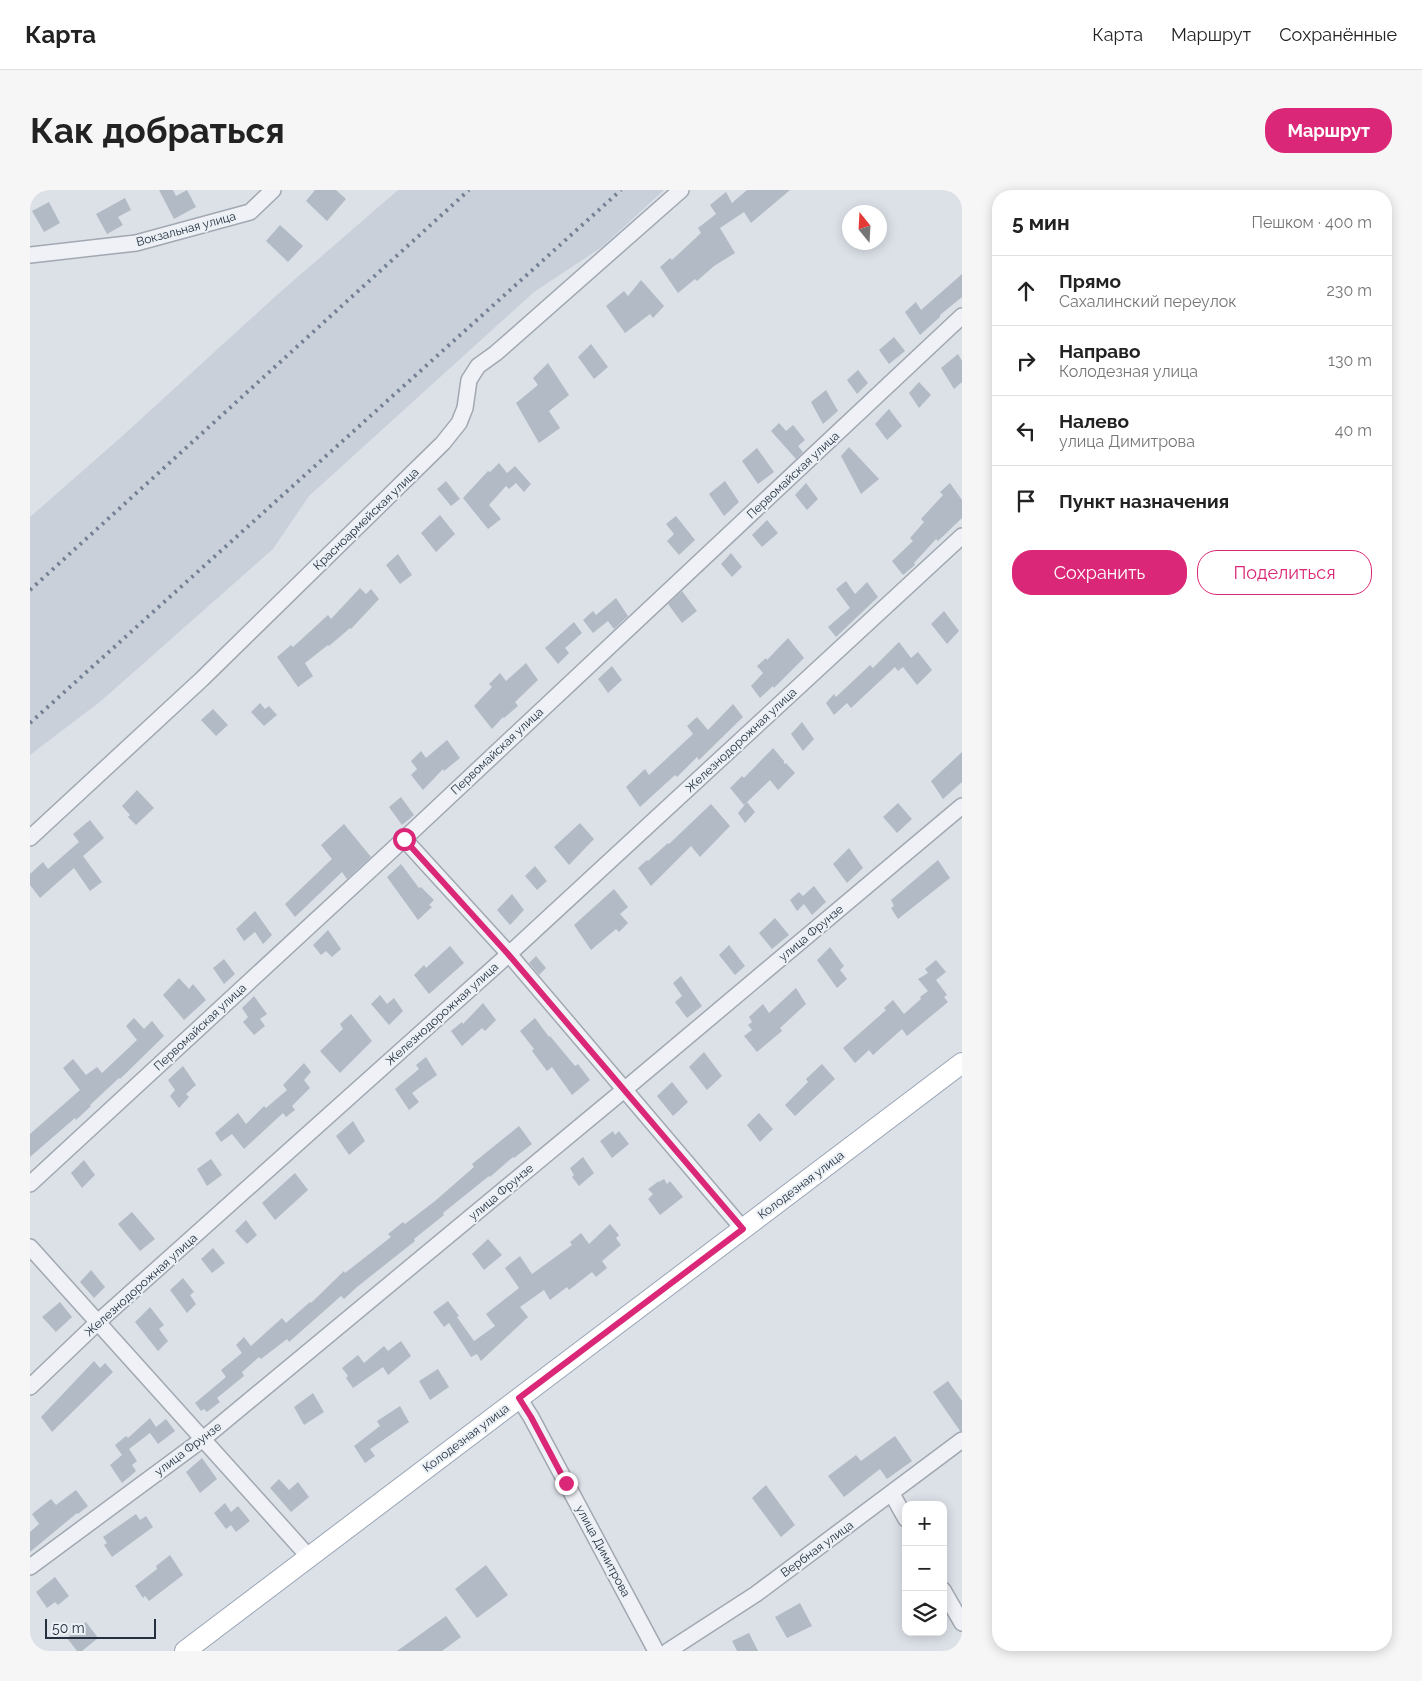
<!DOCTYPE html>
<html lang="ru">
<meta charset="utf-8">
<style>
:root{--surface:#fff;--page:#f6f6f6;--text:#222;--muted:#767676;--line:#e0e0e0;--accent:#db2777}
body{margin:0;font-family:Raleway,sans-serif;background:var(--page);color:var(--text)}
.controls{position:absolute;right:15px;bottom:15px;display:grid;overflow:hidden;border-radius:10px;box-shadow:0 2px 12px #0003}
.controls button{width:45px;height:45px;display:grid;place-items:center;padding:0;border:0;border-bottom:1px solid var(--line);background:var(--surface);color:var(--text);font:25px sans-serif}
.compass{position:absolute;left:812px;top:15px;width:45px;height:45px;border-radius:50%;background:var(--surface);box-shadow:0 2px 12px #0003;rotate:342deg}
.scale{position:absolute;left:15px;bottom:12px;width:111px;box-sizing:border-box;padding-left:5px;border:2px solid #242f3f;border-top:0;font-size:14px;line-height:18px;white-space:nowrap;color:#242f3f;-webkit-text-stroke:4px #ebf0f5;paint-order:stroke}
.stop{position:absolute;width:15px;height:15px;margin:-11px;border:4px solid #db2777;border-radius:50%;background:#fff}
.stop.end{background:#db2777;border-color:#fff;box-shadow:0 1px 5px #0008}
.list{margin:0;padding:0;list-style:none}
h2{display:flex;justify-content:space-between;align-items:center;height:65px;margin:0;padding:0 20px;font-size:21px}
h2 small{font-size:16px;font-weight:400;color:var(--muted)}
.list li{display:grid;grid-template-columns:32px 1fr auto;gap:15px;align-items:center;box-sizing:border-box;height:70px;padding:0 20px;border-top:1px solid var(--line)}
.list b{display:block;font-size:19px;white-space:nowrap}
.list p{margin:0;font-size:16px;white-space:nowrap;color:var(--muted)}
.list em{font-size:16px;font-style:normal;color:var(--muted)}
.actions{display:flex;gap:10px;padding:15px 20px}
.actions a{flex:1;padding:11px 0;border:1px solid var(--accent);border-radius:20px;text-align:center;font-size:18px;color:var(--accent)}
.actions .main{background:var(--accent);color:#fff}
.icon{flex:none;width:28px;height:28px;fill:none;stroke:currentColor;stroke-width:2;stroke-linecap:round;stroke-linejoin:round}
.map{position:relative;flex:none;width:932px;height:1461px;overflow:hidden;border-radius:20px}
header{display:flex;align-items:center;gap:30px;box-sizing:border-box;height:70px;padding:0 25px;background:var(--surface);border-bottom:1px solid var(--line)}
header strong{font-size:24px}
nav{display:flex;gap:28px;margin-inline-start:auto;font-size:18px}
.intro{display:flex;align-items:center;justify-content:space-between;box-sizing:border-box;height:120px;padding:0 30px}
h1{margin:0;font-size:35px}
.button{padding:12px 22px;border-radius:20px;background:var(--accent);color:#fff;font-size:18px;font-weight:700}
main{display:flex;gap:30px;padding:0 30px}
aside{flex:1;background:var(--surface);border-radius:20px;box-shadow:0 2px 12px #0003}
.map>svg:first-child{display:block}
</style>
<header>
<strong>Карта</strong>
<nav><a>Карта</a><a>Маршрут</a><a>Сохранённые</a></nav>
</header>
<div class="intro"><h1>Как добраться</h1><a class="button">Маршрут</a></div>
<main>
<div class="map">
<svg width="932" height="1461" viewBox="0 0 932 1461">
<rect width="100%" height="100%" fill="#dce1e8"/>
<path fill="#c9d0da" d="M 368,0 L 634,0 L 572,57 L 504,102 L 279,306 L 243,359 L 71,511 L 0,565 L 0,327 L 89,249 L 248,104 Z"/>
<g fill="#b2bac5">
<path d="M 129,0 L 143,0 L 146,6 L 157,0 L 166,17 L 144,29 Z"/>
<path d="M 285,0 L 306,0 L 316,9 L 297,31 L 276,11 Z"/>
<path d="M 717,0 L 760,0 L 721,33 L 714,22 L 690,38 L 705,63 L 684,76 L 667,91 L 665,89 L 648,103 L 630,77 L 640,68 L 642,70 L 671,43 L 668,38 L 686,24 L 680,15 L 696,2 L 702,13 Z"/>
<path d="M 95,8 L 101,20 L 88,27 L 93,35 L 77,44 L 66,24 Z"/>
<path d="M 19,12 L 30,33 L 14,42 L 2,21 Z"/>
<path d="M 250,35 L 273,56 L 258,72 L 236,51 Z"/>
<path d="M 932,84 L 932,107 L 910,125 L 910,127 L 890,145 L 875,122 L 886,112 L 891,120 Z"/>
<path d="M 611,90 L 634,116 L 623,128 L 620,124 L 595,143 L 576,116 L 594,101 L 598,106 Z"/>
<path d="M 864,147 L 875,161 L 859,174 L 849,160 Z"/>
<path d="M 561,154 L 578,177 L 564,189 L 548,167 Z"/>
<path d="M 928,164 L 932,171 L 932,192 L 924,199 L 911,178 Z"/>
<path d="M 518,173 L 539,205 L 519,221 L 530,238 L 509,253 L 486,213 L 508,195 L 503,188 Z"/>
<path d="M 828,180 L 838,193 L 827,204 L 817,190 Z"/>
<path d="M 889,192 L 901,205 L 889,218 L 879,203 Z"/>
<path d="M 796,200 L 808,221 L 793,234 L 781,212 Z"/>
<path d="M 859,219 L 872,236 L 857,250 L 845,234 Z"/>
<path d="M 749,233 L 756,241 L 763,235 L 775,250 L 768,256 L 773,262 L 766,269 L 741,241 Z"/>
<path d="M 819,257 L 849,289 L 831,304 L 811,266 Z"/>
<path d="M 727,258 L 744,282 L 728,294 L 712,271 Z"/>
<path d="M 469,273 L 477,283 L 485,276 L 501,294 L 494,302 L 486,293 L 479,299 L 476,296 L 459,315 L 471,329 L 458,339 L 433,308 L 458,281 L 460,282 Z"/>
<path d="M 416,291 L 430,309 L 421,316 L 407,299 Z"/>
<path d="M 695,291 L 709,312 L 694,326 L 679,304 Z"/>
<path d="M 776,293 L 788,309 L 777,320 L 765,305 Z"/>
<path d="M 920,293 L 932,310 L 932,328 L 908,351 L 906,349 L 884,373 L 885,375 L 873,385 L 862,371 L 883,351 L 880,348 L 894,332 L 891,329 L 913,305 L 910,302 Z"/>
<path d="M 410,325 L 425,344 L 406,362 L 391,343 Z"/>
<path d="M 646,326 L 665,350 L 649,365 L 637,351 L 644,344 L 636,334 Z"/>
<path d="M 737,330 L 748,343 L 732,357 L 722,345 Z"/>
<path d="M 701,363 L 712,377 L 702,387 L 691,374 Z"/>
<path d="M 368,364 L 382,385 L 370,394 L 356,375 Z"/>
<path d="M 816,391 L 825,404 L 837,392 L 848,407 L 806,447 L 798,437 L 820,418 L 806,399 Z"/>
<path d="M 330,398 L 336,404 L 341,399 L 349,409 L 321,439 L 320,438 L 299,456 L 298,455 L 275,473 L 283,486 L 268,497 L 247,467 L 261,455 L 263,457 L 298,425 L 301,429 Z"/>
<path d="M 652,401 L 667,421 L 652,433 L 638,414 Z"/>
<path d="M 586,408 L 598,426 L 584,439 L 578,431 L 563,443 L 553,430 L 563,421 L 566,425 Z"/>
<path d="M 914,421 L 929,441 L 917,454 L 901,434 Z"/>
<path d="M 544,432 L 552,443 L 535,458 L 539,463 L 528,474 L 515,458 Z"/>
<path d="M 758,448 L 774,468 L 744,498 L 743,496 L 730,508 L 721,496 L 733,483 L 727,476 L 736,468 L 737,470 Z"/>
<path d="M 869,452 L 881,468 L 888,462 L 902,480 L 887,495 L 873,477 L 868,481 L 865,477 L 821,518 L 817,513 L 804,525 L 796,513 L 804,504 L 806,507 L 840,475 L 843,478 Z"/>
<path d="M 496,473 L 508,490 L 485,512 L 488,516 L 474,528 L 473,527 L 462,539 L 444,516 L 462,497 L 459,494 L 470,483 L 476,491 Z"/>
<path d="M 582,476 L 592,490 L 578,503 L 568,489 Z"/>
<path d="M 230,513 L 235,519 L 239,516 L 247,525 L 234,536 L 221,522 Z"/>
<path d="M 703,514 L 713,527 L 669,570 L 667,567 L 647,587 L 645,585 L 610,617 L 596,597 L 615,579 L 619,585 L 663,544 L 657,536 L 667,527 L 678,540 Z"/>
<path d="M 183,519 L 198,535 L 186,546 L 171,530 Z"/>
<path d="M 772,532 L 784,549 L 773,561 L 761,544 Z"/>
<path d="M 417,550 L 430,568 L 414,581 L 413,579 L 393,600 L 381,585 L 387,579 L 381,571 L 391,561 L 396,568 Z"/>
<path d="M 743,558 L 754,571 L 754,574 L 756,573 L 765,583 L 748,600 L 740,590 L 714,615 L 700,598 L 712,586 L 714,588 Z"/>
<path d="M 932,562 L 932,592 L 913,609 L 901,591 Z"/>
<path d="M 107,600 L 124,618 L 106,635 L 98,627 L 100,625 L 92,616 Z"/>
<path d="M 371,607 L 384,625 L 372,635 L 359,617 Z"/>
<path d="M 717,612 L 725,622 L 715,633 L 708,623 Z"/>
<path d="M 868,613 L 882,629 L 867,643 L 853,627 Z"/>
<path d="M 681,614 L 700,636 L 670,667 L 661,656 L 621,696 L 608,678 L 617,670 L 618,671 L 638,653 L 639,654 Z"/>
<path d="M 60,630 L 74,648 L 53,666 L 72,692 L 60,701 L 44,678 L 10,708 L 0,695 L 0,684 L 13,672 L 18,679 L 49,652 L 43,644 Z"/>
<path d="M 550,633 L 564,649 L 539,675 L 524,657 Z"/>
<path d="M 314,634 L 341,667 L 317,689 L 312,682 L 265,727 L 255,714 L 302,669 L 291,655 Z"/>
<path d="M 819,658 L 833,678 L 817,693 L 803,674 Z"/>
<path d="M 908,670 L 920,688 L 868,729 L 861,718 L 864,716 L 861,710 Z"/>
<path d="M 371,674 L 389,698 L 391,697 L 404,710 L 399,715 L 402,717 L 388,730 L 357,687 Z"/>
<path d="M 505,676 L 517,691 L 507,700 L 495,686 Z"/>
<path d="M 784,696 L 796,712 L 782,725 L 774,714 L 767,721 L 760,710 L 769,702 L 773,706 Z"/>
<path d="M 584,699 L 598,717 L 590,724 L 598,733 L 589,742 L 586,739 L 561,760 L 544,735 Z"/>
<path d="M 482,704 L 494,720 L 480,735 L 467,720 Z"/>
<path d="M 225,721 L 242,745 L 233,754 L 225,742 L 214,751 L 206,739 Z"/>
<path d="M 745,728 L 759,745 L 742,759 L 729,743 Z"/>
<path d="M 298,740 L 311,759 L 302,767 L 296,761 L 291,765 L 283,755 Z"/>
<path d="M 699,755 L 715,776 L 705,785 L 689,765 Z"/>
<path d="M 420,756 L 434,773 L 399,804 L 384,785 L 394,775 L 396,778 Z"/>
<path d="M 800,757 L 814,776 L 810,780 L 817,789 L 807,798 L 787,770 Z"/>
<path d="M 506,766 L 516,778 L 509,785 L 499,773 Z"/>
<path d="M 194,769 L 205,784 L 194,794 L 183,778 Z"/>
<path d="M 906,770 L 916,782 L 906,790 L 917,805 L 914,807 L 918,812 L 877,846 L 872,839 L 843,865 L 839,860 L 825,873 L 813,858 L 856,820 L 854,818 L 863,810 L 874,824 L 891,809 L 890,807 L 898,801 L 888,789 L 898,783 L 895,779 Z"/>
<path d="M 651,786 L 672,816 L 657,828 L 645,812 L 652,806 L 643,793 Z"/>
<path d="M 149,788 L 159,799 L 163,794 L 176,810 L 154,830 L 133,805 Z"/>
<path d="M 766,798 L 776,814 L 750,838 L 752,841 L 727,862 L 714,846 L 722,840 L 718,835 L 722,832 L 719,827 L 733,814 L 739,823 Z"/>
<path d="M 350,805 L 357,814 L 364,808 L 373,821 L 359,835 L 341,814 Z"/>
<path d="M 224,806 L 237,824 L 230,829 L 235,836 L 224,845 L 213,832 L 218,827 L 212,818 Z"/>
<path d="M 453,813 L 466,830 L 455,841 L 452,838 L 432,856 L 421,841 L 432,832 L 433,834 Z"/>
<path d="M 321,824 L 342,851 L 310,883 L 290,861 L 313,839 L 310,834 Z"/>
<path d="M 104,828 L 114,839 L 122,831 L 134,846 L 90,889 L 89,888 L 60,915 L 61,916 L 46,930 L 45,928 L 0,967 L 0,944 L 50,900 L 33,878 L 43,869 L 56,885 L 67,877 L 72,883 L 107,850 L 96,836 Z"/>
<path d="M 505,828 L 519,847 L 520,846 L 545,876 L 548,874 L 560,890 L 542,905 L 522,877 L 517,881 L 502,861 L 504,859 L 490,841 Z"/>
<path d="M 674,862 L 692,886 L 677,900 L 659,877 Z"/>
<path d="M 396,867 L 407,885 L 382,903 L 389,912 L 379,920 L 365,899 L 389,879 L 386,875 Z"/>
<path d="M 274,873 L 281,882 L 274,890 L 280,898 L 262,916 L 265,920 L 256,927 L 253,923 L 214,959 L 202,944 L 191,952 L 185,943 L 208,923 L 216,934 L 234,916 L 236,918 L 257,900 L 253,895 Z"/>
<path d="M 792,874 L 805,889 L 765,926 L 755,915 L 778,892 L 776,889 Z"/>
<path d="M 153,876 L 166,895 L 156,904 L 159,907 L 149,918 L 140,906 L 145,900 L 138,890 Z"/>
<path d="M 642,892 L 658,912 L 643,926 L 627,906 Z"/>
<path d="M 729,923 L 743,939 L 730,952 L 717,935 Z"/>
<path d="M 323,931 L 335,951 L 319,965 L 306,946 Z"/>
<path d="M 489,936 L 502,954 L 484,968 L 483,967 L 460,987 L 459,986 L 413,1023 L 414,1025 L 384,1049 L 385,1051 L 327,1097 L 314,1109 L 311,1106 L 259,1152 L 257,1149 L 231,1169 L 229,1167 L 212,1182 L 214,1186 L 187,1208 L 190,1212 L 177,1222 L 174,1219 L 171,1221 L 165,1213 L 196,1187 L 191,1180 L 212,1163 L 206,1155 L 214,1147 L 221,1156 L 252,1128 L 256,1133 L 280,1112 L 281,1113 L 314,1081 L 315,1083 L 361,1047 L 358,1044 L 373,1032 L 375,1034 L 405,1011 L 444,977 L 442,974 Z"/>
<path d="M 583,941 L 585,945 L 589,941 L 599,954 L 582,968 L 570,951 Z"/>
<path d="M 553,967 L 564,983 L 549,996 L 542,987 L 544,985 L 540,978 Z"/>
<path d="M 181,969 L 192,985 L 177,996 L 167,979 Z"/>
<path d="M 54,970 L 65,985 L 52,998 L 41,983 Z"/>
<path d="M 265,983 L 278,1000 L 245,1030 L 232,1013 Z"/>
<path d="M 634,989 L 637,994 L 640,991 L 653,1007 L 630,1025 L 618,1009 L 623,1004 L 618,999 L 629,991 L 629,992 Z"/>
<path d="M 102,1022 L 125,1049 L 110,1061 L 88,1034 Z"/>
<path d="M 216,1030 L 227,1045 L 217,1054 L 205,1041 Z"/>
<path d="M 580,1034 L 589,1045 L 586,1048 L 591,1055 L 572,1071 L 577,1078 L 566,1087 L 562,1082 L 539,1100 L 537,1097 L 520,1110 L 514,1100 L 490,1117 L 498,1127 L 451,1171 L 447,1164 L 441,1167 L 419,1133 L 414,1137 L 403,1122 L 418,1111 L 429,1126 L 427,1127 L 444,1151 L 465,1136 L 456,1124 L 489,1098 L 475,1078 L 490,1066 L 502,1084 L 542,1055 L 540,1052 L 551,1043 L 559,1054 Z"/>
<path d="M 458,1049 L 472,1065 L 454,1080 L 442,1064 Z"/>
<path d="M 183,1058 L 195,1073 L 182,1083 L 171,1069 Z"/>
<path d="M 61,1080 L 75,1097 L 64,1108 L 50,1092 Z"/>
<path d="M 153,1088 L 164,1102 L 160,1105 L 166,1114 L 157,1123 L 140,1100 Z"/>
<path d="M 30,1112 L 42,1127 L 26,1142 L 12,1127 Z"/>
<path d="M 120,1117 L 134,1135 L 129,1139 L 138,1151 L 128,1161 L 105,1132 Z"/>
<path d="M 371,1151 L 381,1166 L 358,1185 L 353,1177 L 323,1198 L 316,1188 L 318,1186 L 312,1178 L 328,1165 L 334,1173 L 354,1156 L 358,1161 Z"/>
<path d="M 64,1171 L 70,1178 L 75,1173 L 83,1182 L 22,1242 L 11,1227 Z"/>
<path d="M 408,1179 L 419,1197 L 400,1210 L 389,1191 Z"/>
<path d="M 918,1191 L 932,1211 L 932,1241 L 930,1241 L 903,1202 Z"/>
<path d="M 283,1203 L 294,1222 L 274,1235 L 264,1217 Z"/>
<path d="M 370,1216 L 379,1232 L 340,1259 L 345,1266 L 335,1273 L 324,1256 L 350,1236 L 347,1231 Z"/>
<path d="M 120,1228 L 126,1237 L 136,1229 L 145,1241 L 128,1254 L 120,1243 L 99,1259 L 107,1271 L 102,1275 L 106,1281 L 92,1293 L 80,1275 L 92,1265 L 85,1255 L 96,1246 L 98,1248 Z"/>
<path d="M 865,1246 L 882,1271 L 857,1289 L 850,1279 L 814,1307 L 798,1286 L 826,1265 L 831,1271 Z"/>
<path d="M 172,1268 L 187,1289 L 170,1303 L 156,1282 Z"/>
<path d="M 249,1289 L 259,1300 L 268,1292 L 279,1307 L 261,1322 L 240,1298 Z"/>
<path d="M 736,1295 L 765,1335 L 751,1347 L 722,1308 Z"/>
<path d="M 46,1300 L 58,1316 L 48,1324 L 47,1323 L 0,1362 L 0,1342 L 9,1334 L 2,1324 L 21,1309 L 26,1315 Z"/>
<path d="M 195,1313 L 201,1322 L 208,1316 L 220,1331 L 206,1342 L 201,1335 L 196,1339 L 184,1323 Z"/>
<path d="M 106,1324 L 110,1330 L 116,1326 L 123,1337 L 82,1367 L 74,1355 L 77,1353 L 73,1347 Z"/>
<path d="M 140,1365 L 153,1385 L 119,1411 L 115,1406 L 113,1408 L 105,1396 L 127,1379 L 126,1376 Z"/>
<path d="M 456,1375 L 478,1405 L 447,1428 L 425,1399 Z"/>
<path d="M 25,1387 L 39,1406 L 28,1415 L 25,1412 L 17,1418 L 6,1402 Z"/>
<path d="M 770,1413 L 782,1436 L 757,1448 L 745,1427 Z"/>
<path d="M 416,1426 L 431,1447 L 412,1461 L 367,1461 Z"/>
<path d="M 56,1432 L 68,1448 L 52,1461 L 47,1461 L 37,1448 Z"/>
<path d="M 719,1443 L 728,1461 L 707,1461 L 702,1451 Z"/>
</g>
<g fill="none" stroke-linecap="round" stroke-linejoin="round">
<g stroke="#a1a8b2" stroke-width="18">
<g id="minor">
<path d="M 0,65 L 106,53 L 220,22 L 243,0"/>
<path d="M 0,648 L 172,489 L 413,253 L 429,233 L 435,218 L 439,190 L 448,176 L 466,163 L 651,0"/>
<path d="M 374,649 L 479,764 L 713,1039"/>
<path d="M 0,994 L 374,649 L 932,126"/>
<path d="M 0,1057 L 279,1367"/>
<path d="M 0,1197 L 68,1132 L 479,764 L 932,346"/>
<path d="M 489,1208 L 501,1227 L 626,1461"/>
<path d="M 862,1304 L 876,1329"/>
<path d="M 0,1377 L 173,1249 L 594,900 L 932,616"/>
<path d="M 913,1400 L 932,1433"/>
<path d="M 638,1461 L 726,1404 L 932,1250"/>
</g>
</g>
<g stroke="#9aa5b5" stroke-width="22">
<path id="major" d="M 155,1461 L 932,873"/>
</g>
<use href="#minor" stroke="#eff1f6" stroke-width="15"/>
<use href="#major" stroke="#fff" stroke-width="20"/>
<g stroke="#748093" stroke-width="4" stroke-dasharray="2.5 5" stroke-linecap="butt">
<path d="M 0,400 L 439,0"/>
<path d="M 0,533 L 591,0"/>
</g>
</g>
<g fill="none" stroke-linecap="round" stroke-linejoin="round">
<path stroke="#db2777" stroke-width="6" d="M 374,649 L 478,764 L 713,1039 L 489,1208 L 501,1227 L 536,1293"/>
</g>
<g text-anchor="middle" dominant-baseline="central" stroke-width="4" stroke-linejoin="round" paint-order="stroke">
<g font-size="12" fill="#242f3f" stroke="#ebf0f5">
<text transform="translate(156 39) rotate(-15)">Вокзальная улица</text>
<text transform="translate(763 285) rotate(-43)">Первомайская улица</text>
<text transform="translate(336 329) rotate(-44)">Красноармейская улица</text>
<text transform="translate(711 550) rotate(-43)">Железнодорожная улица</text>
<text transform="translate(467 561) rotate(-43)">Первомайская улица</text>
<text transform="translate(781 743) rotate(-40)">улица Фрунзе</text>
<text transform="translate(412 824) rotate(-42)">Железнодорожная улица</text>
<text transform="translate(170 837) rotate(-43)">Первомайская улица</text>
<text transform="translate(771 995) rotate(-37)">Колодезная улица</text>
<text transform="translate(471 1002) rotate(-40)">улица Фрунзе</text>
<text transform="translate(111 1095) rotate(-42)">Железнодорожная улица</text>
<text transform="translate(436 1248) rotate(-37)">Колодезная улица</text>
<text transform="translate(158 1259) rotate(-37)">улица Фрунзе</text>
<text transform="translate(787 1359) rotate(-36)">Вербная улица</text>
<text transform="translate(573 1361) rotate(62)">улица Димитрова</text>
</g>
</g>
</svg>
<div class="controls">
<button>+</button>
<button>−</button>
<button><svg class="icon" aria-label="layers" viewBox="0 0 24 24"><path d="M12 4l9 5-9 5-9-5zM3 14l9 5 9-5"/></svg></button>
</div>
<svg class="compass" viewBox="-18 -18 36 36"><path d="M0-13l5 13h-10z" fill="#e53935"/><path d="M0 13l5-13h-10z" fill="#767676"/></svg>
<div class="scale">50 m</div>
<div class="stop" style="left:374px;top:649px"></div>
<div class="stop end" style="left:536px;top:1293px"></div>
</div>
<aside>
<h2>5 мин<small>Пешком · 400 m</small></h2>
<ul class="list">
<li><svg class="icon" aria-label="ahead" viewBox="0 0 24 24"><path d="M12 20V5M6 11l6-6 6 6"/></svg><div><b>Прямо</b><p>Сахалинский переулок</p></div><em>230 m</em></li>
<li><svg class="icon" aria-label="right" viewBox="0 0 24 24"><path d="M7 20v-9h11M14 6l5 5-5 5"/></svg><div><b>Направо</b><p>Колодезная улица</p></div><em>130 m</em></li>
<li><svg class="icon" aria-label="left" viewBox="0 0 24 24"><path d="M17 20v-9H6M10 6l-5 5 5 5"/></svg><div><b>Налево</b><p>улица Димитрова</p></div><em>40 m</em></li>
<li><svg class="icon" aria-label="arrive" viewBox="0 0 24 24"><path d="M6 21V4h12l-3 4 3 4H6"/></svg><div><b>Пункт назначения</b></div></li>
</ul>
<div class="actions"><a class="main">Сохранить</a><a>Поделиться</a></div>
</aside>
</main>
